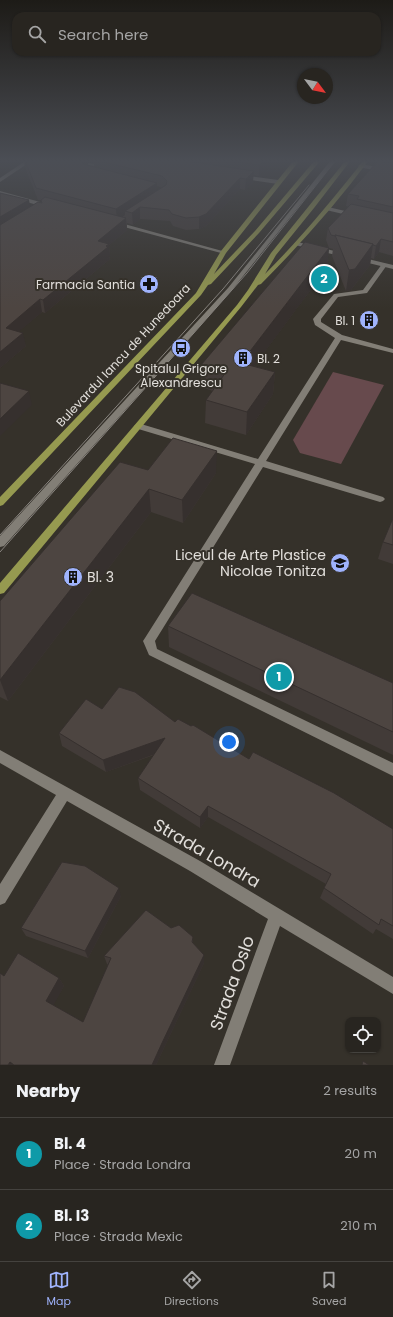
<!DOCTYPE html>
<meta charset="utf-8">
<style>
:root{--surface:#282520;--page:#302d29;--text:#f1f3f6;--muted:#a5a5a5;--line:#44423e;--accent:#9fb3fd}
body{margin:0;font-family:Poppins,sans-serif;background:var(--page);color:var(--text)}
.controls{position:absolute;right:12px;bottom:12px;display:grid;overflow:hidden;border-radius:8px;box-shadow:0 1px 3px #0004}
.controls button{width:36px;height:36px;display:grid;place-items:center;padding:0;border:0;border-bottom:1px solid var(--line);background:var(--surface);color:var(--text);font:20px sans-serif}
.compass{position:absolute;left:297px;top:68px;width:36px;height:36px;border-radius:50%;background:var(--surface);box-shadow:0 1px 3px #0004;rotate:122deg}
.you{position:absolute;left:229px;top:742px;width:14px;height:14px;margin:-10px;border:3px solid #fff;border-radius:50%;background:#1a73e8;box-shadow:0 0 0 6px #1a73e833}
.badge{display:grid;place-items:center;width:26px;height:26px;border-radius:50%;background:var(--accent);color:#fff;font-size:13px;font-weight:700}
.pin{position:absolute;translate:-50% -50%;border:2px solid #fff;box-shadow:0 1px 4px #0006}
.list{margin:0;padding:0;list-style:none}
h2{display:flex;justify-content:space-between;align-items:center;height:52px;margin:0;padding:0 16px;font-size:17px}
h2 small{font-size:13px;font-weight:400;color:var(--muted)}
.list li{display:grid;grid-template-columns:26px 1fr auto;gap:12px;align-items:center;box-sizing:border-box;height:72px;padding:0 16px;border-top:1px solid var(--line)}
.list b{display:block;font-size:15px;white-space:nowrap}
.list p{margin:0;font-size:13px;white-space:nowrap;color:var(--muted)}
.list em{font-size:13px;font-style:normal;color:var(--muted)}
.icon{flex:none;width:22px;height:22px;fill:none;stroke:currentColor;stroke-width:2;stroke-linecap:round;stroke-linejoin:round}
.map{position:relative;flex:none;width:393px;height:1065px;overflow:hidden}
.search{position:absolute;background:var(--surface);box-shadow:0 1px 3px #0004;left:12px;right:12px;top:12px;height:44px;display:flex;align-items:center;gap:10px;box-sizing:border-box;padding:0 14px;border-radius:12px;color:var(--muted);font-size:15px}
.sheet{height:196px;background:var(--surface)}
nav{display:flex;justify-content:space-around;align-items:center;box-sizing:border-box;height:56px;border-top:1px solid var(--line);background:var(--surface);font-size:11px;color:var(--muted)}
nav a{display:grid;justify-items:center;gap:2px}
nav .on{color:var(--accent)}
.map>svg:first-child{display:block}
</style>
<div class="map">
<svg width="393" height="1065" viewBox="0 0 393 1065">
<rect width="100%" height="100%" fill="#35312a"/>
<path fill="#674a4d" d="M 333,372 L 384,385 L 341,464 L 300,453 L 293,440 Z"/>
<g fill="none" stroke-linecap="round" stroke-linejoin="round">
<g fill="#827e76" fill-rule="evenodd">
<path d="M 62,160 L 73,160 L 100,165 L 97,167 L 64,162 Z"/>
<path d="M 331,160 L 336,160 L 232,290 L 4,546 L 0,547 L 0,536 L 228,288 Z"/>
<path d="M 240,175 L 278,180 L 281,182 L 278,184 L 238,178 L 238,176 Z"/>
<path d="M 382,264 L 387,265 L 367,293 L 338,297 L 321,319 L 321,322 L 342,335 L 393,349 L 393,353 L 341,340 L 266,461 L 383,497 L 385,499 L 383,501 L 380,502 L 263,467 L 155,641 L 157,649 L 393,763 L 393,776 L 149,655 L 143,641 L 145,638 L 255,464 L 135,428 L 134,426 L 138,423 L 141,424 L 258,459 L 335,338 L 315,325 L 313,319 L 334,294 L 363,290 Z"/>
</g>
<g fill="#827e76" fill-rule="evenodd">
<path d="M 27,160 L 33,160 L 0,182 L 0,178 Z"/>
<path d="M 361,164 L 393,170 L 393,174 L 359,167 L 358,166 Z"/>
<path d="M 0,191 L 51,205 L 52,206 L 49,208 L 0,195 Z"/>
<path d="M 328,207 L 358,214 L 359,215 L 356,217 L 326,210 L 325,209 Z"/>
<path d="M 113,222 L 117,222 L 226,252 L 221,253 L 113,224 Z"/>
<path d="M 297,242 L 393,265 L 393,269 L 295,245 L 294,244 Z"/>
<path d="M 0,750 L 200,861 L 393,977 L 393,994 L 280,926 L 230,1065 L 214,1065 L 268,919 L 190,871 L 67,801 L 5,903 L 0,905 L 0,884 L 56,795 L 0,763 Z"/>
</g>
<g fill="#969a50" fill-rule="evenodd">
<path d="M 294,160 L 300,160 L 226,253 L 214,274 L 255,231 L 315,160 L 321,160 L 259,233 L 211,284 L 208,285 L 201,295 L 3,505 L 0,506 L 0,497 L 196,293 L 221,251 Z"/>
<path d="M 346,160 L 351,160 L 314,208 L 276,255 L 265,274 C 301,238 332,200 364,160 L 369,160 C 336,204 300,245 261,284 L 258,285 L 241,307 L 4,593 L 0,594 L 0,583 L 237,305 L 248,290 L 271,253 Z"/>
</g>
<g stroke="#88847f" stroke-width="1">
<path d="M 0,535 L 223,289 L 309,185"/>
<path d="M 0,552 L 247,273 L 336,160"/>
</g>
</g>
<g fill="#423b38" fill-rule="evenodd">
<path d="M 22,160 L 273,160 L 259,176 L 253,175 L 253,182 L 245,190 L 240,189 L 206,226 L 199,229 L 186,230 L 173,226 L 170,221 L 140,219 L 133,225 L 127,223 L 127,230 L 109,245 L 110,256 L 109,256 L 110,259 L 45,313 L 42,312 L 19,331 L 26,346 L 0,368 L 0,193 L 30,207 L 42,203 L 41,200 L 38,200 L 25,167 L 24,160 L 23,161 ZM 88,161 L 94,161 L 94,166 L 88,165 ZM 157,186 L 162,188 L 157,191 Z"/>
<path d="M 383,160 L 393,160 L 393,256 L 379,252 L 374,259 L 371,258 L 370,265 L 351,290 L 346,291 L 332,256 L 333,249 L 329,248 L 327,268 L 254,366 L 275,372 L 273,394 L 246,435 L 205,423 L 206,400 L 213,391 L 201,387 L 201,365 L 329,248 L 326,240 L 328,228 L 349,207 L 346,206 L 348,194 L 382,161 Z"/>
<path d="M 148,470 L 216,473 L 183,523 L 151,512 L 8,701 L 0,697 L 0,601 Z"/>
<path d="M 393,518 L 393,564 L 378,559 L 383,542 Z"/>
<path d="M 168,626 L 393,683 L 393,755 L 169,647 Z"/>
<path d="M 102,709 L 175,722 L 249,759 L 393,829 L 393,939 L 376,929 L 373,934 L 320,898 L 326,884 L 208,817 L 200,828 L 140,790 L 138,778 L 154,755 L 106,772 L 62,746 L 59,733 Z"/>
<path d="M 121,896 L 88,958 L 26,936 L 21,928 Z"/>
<path d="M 171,928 L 193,937 L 193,943 L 204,963 L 156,1065 L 0,1065 L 4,976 L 59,978 L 64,986 L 53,1005 L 83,1022 L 108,965 L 107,964 L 104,956 Z"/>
</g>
<g fill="#36302e">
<path d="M 0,160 L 7,160 L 0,164 Z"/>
<path d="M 82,160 L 88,160 L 88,167 L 84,171 Z"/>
<path d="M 264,160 L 273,160 L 259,176 L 259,165 Z"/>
<path d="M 254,171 L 253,182 L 245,190 L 246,179 Z"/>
<path d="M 240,178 L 240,189 L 206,226 L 199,229 L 199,217 Z"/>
<path d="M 157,183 L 157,194 L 125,211 L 125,215 L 117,221 L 116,209 Z"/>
<path d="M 29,200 L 31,211 L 0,230 L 0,217 Z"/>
<path d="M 140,207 L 140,219 L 133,225 L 132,213 Z"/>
<path d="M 126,218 L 127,230 L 109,245 L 110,256 L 109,256 L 110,259 L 45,313 L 43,300 L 98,241 Z"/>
<path d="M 381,239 L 379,252 L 374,259 L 376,246 Z"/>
<path d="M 373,244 L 370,265 L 351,290 L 346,291 L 349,270 Z"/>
<path d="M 329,248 L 327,268 L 240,385 L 241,363 Z"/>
<path d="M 40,299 L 42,312 L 8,341 L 6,328 Z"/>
<path d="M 23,333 L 26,346 L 0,368 L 0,352 Z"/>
<path d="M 275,372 L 273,394 L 246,435 L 247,412 Z"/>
<path d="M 29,391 L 32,405 L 0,436 L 0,419 Z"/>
<path d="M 217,451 L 216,473 L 183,523 L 182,500 Z"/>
<path d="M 149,489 L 151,512 L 8,701 L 0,680 Z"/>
<path d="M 165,738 L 166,750 L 106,772 L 103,760 Z"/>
<path d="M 208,806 L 208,817 L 200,828 L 200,817 Z"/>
<path d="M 119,888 L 121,896 L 88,958 L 85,951 Z"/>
<path d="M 204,955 L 204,963 L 156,1065 L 152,1065 L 162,1043 Z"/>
<path d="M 59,978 L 64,986 L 52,1008 L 46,1001 Z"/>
<path d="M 10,1062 L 14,1065 L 8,1065 Z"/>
</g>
<g fill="#4d4541" stroke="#36302e">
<path d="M 25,160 L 83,160 L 83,164 L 157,183 L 116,209 L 36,188 Z"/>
<path d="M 95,160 L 180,160 L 254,171 L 246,179 L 240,178 L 206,214 L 199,217 L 186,218 L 172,214 L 169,210 L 140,207 L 132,213 L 125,211 L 166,185 L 167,181 L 162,176 Z"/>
<path d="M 224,160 L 264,160 L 259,165 Z"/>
<path d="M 378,161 L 393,163 L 393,207 L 357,199 L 359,196 L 348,194 Z"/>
<path d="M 0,193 L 29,200 L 0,217 Z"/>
<path d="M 45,197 L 126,218 L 98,241 L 109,244 L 106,246 L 108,247 L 43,300 L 40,299 L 6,328 L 23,333 L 0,352 L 0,225 L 38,202 L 42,203 L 41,200 Z"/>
<path d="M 351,204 L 393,213 L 393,242 L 381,239 L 376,246 L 373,245 L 373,244 L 335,235 L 335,236 L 331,235 L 328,228 Z"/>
<path d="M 335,235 L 373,244 L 355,269 L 349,270 Z"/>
<path d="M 305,242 L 329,248 L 241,363 L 275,372 L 247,412 L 206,400 L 226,372 L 201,365 Z"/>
<path d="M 0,383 L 29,391 L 0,419 Z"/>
<path d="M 173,438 L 217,451 L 182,500 L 149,489 L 0,680 L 0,601 L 120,462 L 148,470 Z"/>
<path d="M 393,518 L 393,545 L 383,542 Z"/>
<path d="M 192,593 L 393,683 L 393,732 L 168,626 Z"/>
<path d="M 119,687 L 135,692 L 175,722 L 178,719 L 191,726 L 193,725 L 249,759 L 253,752 L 334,793 L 393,829 L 393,926 L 381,919 L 379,925 L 324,888 L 331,874 L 208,806 L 200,817 L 138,778 L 165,738 L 103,760 L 59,733 L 86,699 L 102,709 Z"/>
<path d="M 62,862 L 85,866 L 119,888 L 85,951 L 21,928 Z"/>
<path d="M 146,910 L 171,928 L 179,925 L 193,937 L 192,942 L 204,955 L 162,1043 L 152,1065 L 14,1065 L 10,1062 L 8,1065 L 0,1065 L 0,973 L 4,976 L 18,953 L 59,978 L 46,1001 L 83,1022 L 111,958 L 104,956 Z"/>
<path d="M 363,1061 L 369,1065 L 362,1065 Z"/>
</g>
<linearGradient id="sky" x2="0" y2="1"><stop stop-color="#1d1b17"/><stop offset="0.52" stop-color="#4b4e55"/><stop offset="1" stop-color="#4b4e55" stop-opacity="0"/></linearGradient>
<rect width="393" height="309" fill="url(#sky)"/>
<defs>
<g id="pharmacy-disc" transform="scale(1)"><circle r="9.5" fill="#9fb3fd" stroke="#35312a"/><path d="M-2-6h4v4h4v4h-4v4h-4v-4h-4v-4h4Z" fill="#111"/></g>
<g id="building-disc" transform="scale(1)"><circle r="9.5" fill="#9fb3fd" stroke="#35312a"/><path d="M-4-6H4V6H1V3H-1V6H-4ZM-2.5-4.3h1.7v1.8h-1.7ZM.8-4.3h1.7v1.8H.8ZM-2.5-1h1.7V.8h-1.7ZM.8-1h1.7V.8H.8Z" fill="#111"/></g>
<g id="bus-disc" transform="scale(1)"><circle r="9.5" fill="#9fb3fd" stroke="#35312a"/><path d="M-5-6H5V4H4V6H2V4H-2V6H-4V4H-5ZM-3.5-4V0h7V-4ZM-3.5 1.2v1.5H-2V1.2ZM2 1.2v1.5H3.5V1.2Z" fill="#111"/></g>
<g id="school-disc" transform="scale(1)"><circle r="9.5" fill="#9fb3fd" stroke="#35312a"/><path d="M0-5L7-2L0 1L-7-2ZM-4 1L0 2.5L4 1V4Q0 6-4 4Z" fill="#111"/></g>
</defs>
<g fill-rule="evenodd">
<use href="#pharmacy-disc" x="149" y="284"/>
<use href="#building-disc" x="369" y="320"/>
<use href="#bus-disc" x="181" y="348"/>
<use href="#building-disc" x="243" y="358"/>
<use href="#school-disc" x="340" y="563"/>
<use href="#building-disc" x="73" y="577"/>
</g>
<g text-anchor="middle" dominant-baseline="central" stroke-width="4" stroke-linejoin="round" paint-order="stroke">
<g font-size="12" fill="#e2dfdb" stroke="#35312a" text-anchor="end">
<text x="135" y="284">Farmacia Santia</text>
<text x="355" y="320">Bl. 1</text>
<text x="257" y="358" text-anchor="start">Bl. 2</text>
<text x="181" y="368" text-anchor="middle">Spitalul Grigore<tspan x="181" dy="14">Alexandrescu</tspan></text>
</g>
<g font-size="12" fill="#e2dfdb" stroke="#35312a">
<text transform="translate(123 355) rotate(-47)">Bulevardul Iancu de Hunedoara</text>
</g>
<g font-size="14" fill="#e2dfdb" stroke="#35312a" text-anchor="end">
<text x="326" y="555">Liceul de Arte Plastice<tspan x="326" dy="16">Nicolae Tonitza</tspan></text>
<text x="87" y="577" text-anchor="start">Bl. 3</text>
</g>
<g font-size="17" fill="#e2dfdb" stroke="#35312a">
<text transform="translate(207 853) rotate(30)">Strada Londra</text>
<text transform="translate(232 983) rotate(-70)">Strada Oslo</text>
</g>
</g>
</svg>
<div class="controls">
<button><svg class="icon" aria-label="locate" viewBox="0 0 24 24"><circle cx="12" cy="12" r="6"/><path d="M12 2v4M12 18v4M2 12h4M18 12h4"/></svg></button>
</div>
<svg class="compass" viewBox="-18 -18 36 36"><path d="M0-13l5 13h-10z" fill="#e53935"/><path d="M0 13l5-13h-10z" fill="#a5a5a5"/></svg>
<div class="you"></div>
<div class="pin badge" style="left:279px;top:677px;background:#0f9aa8">1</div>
<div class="pin badge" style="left:324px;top:279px;background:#0f9aa8">2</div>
<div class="search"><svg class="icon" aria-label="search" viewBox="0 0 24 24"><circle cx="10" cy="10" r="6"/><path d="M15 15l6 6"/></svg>Search here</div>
</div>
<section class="sheet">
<h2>Nearby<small>2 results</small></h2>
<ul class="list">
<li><span class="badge" style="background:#0f9aa8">1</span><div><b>Bl. 4</b><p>Place · Strada Londra</p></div><em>20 m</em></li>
<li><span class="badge" style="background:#0f9aa8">2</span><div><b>Bl. I3</b><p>Place · Strada Mexic</p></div><em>210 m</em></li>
</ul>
</section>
<nav>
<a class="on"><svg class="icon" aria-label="map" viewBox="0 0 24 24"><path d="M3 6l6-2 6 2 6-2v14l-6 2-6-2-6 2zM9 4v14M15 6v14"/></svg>Map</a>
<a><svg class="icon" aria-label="directions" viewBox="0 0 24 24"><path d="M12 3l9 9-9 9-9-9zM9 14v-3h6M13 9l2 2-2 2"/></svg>Directions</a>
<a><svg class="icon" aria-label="saved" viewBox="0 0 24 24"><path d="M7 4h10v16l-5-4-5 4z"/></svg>Saved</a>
</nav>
